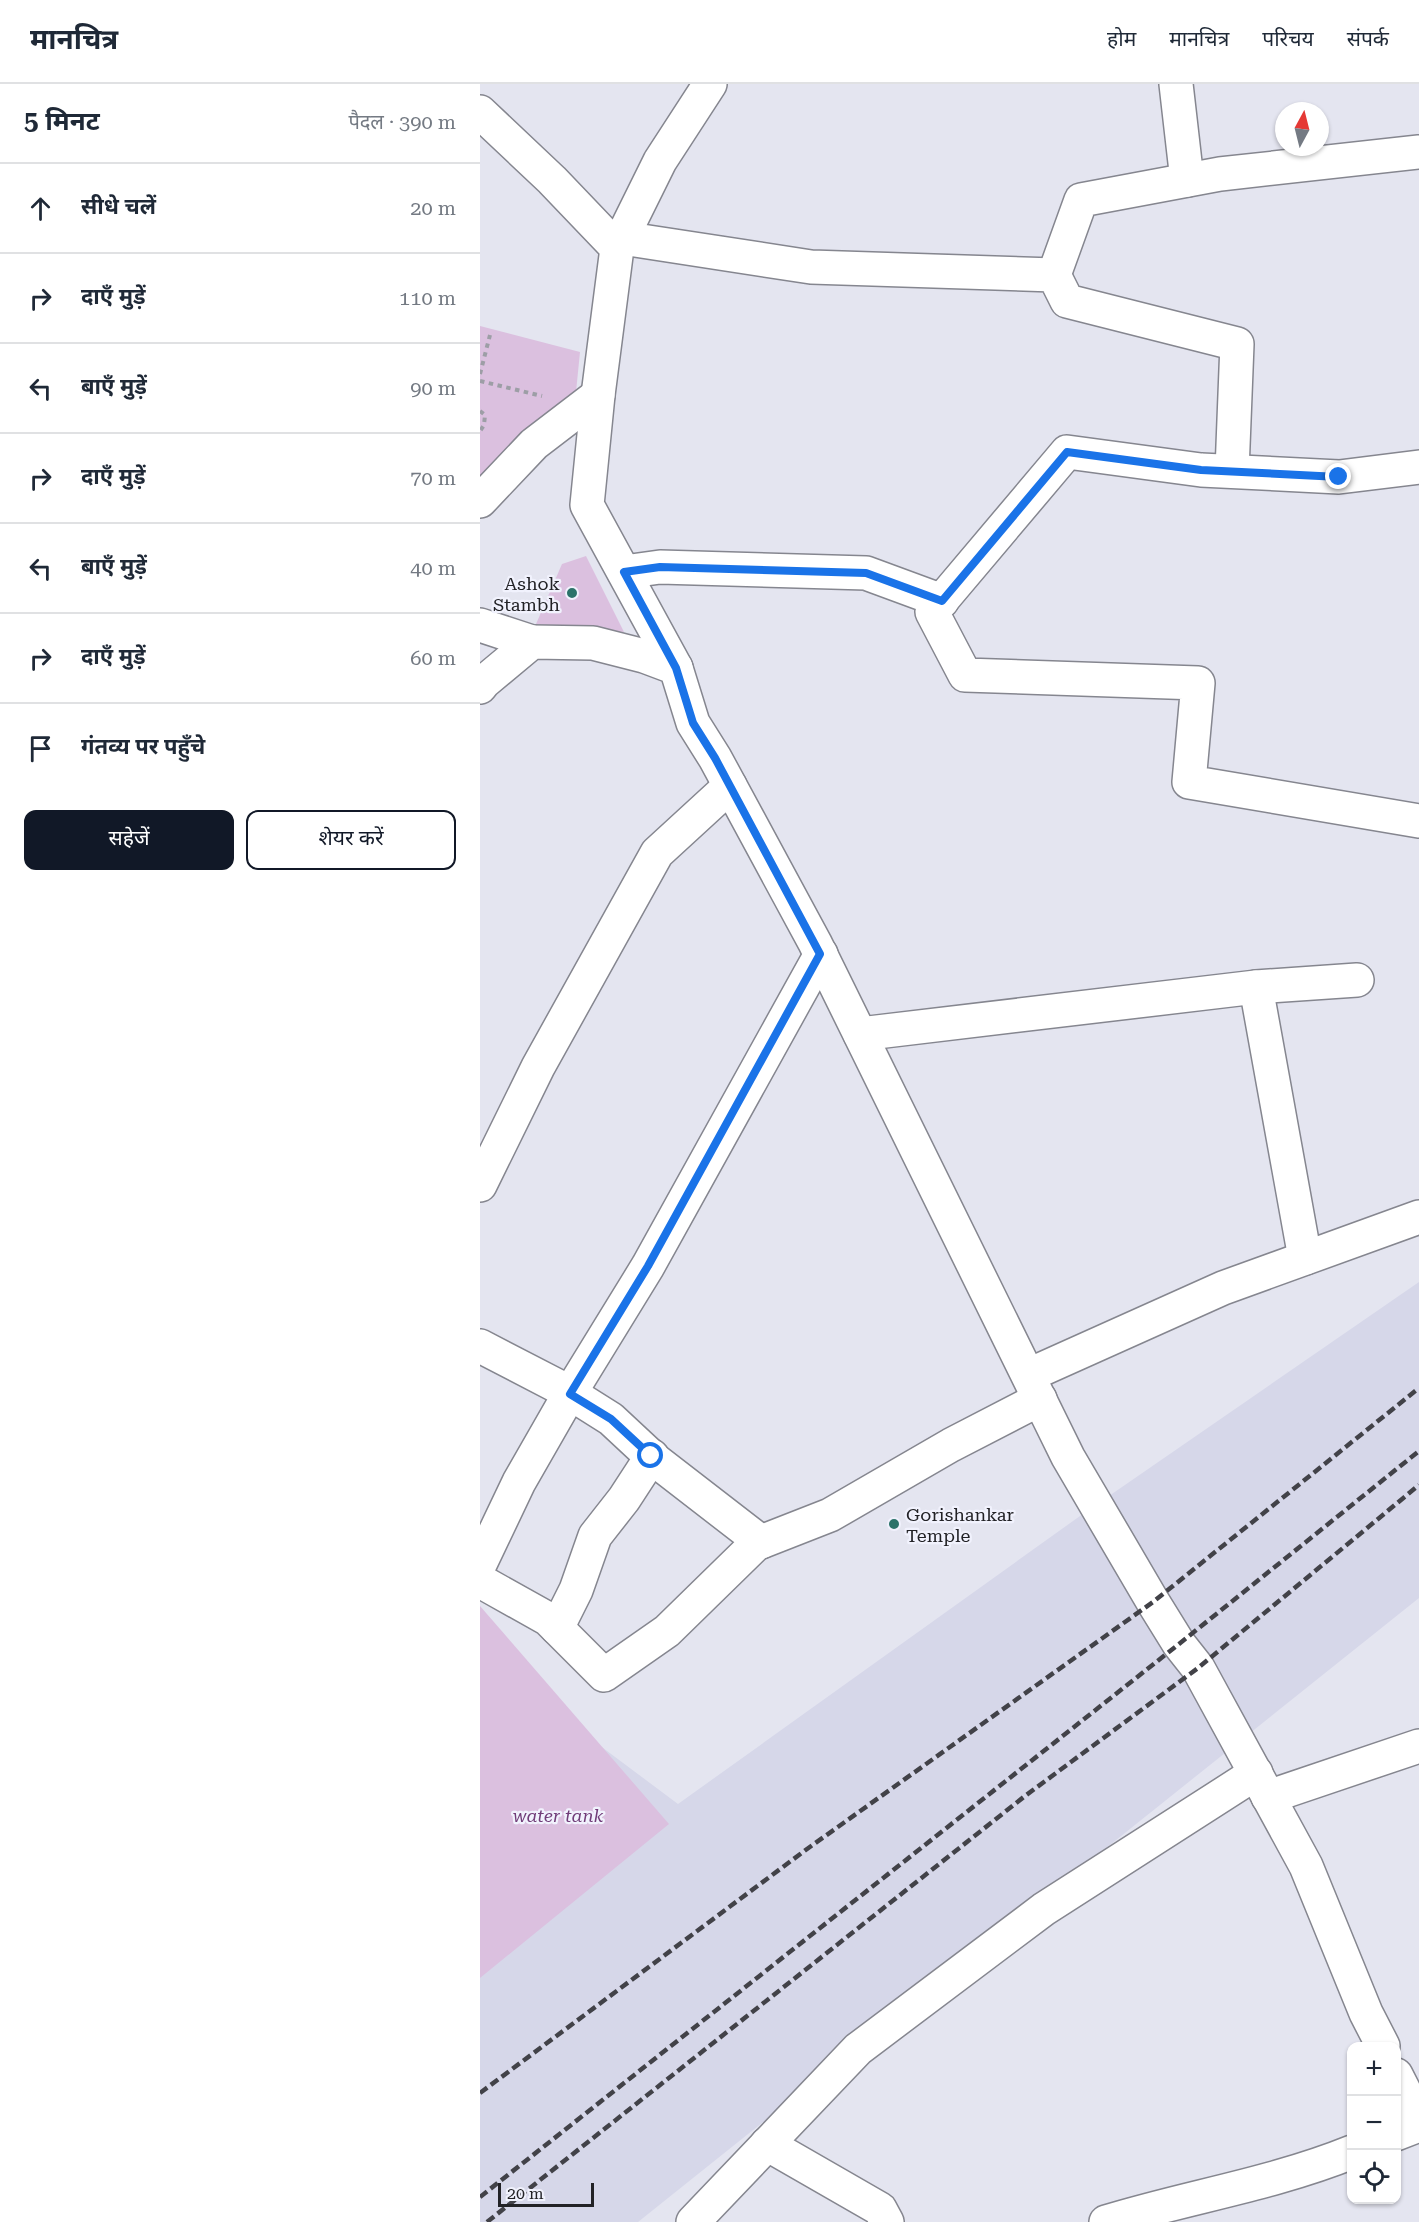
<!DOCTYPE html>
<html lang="hi">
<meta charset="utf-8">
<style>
:root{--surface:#fff;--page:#f2f2f3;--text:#1f2937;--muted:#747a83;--line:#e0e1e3;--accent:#111827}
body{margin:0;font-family:"Roboto Serif","Noto Sans Devanagari",serif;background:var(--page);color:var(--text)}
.controls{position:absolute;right:18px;bottom:18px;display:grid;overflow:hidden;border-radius:12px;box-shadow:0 2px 4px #0004}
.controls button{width:54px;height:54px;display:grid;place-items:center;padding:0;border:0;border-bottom:2px solid var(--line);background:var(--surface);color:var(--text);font:30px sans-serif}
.compass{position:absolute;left:795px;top:18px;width:54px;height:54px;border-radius:50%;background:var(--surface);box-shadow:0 2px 4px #0004;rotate:7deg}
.scale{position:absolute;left:18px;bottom:15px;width:96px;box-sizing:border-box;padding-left:6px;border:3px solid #222226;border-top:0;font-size:16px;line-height:21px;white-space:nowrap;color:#222226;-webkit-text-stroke:4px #f1f2fd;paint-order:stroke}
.stop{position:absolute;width:18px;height:18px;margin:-14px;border:4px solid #1a73e8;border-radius:50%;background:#fff}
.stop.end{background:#1a73e8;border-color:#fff;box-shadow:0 2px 6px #0008}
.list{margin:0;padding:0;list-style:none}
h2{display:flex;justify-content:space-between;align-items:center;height:78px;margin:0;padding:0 24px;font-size:26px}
h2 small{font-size:20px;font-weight:400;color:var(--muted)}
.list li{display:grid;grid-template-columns:39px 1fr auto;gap:18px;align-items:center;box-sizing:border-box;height:90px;padding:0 24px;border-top:2px solid var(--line)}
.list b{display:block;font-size:22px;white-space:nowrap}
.list em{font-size:20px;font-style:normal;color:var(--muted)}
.actions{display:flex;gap:12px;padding:18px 24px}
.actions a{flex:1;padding:14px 0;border:2px solid var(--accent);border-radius:12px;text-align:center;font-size:21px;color:var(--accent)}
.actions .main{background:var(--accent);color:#fff}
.icon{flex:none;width:33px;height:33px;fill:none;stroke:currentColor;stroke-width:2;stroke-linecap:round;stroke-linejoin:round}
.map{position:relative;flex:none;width:939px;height:2138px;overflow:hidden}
header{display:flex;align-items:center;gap:36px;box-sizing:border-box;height:84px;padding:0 30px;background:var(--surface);border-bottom:2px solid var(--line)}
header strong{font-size:28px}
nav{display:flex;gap:33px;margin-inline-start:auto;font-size:21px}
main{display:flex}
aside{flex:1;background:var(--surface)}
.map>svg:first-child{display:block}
</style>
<header>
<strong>मानचित्र</strong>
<nav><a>होम</a><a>मानचित्र</a><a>परिचय</a><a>संपर्क</a></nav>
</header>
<main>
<aside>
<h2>5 मिनट<small>पैदल · 390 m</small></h2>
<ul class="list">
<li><svg class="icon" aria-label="ahead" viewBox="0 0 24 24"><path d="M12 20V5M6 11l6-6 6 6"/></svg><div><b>सीधे चलें</b></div><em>20 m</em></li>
<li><svg class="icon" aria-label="right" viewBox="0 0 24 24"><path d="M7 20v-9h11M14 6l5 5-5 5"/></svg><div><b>दाएँ मुड़ें</b></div><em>110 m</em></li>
<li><svg class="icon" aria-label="left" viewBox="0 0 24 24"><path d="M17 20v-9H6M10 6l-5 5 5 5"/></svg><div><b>बाएँ मुड़ें</b></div><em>90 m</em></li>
<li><svg class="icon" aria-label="right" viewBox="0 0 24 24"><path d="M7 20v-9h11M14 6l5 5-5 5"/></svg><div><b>दाएँ मुड़ें</b></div><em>70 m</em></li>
<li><svg class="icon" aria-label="left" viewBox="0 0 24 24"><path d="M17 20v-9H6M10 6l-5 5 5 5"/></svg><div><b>बाएँ मुड़ें</b></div><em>40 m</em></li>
<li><svg class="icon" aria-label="right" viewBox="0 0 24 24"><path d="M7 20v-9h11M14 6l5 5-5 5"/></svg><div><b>दाएँ मुड़ें</b></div><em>60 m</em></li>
<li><svg class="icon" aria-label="arrive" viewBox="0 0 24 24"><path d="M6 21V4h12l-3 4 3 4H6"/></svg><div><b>गंतव्य पर पहुँचे</b></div></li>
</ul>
<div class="actions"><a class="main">सहेजें</a><a>शेयर करें</a></div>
</aside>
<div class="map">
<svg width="939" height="2138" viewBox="0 0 939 2138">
<rect width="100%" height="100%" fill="#e4e5f0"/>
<path fill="#d6d7e9" d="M 939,1198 L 939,1514 L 158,2138 L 0,2138 L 0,1572 L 198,1720 L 600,1432 Z"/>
<g fill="#dbc0df">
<path d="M 0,242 L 100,268 L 96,308 L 0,399 Z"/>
<path d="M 106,472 L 144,548 L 56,540 L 82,480 Z"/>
<path d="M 0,1522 L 189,1740 L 0,1894 Z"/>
</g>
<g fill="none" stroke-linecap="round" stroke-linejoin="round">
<g stroke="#85868f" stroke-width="36">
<g id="minor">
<path d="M 696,0 L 707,96"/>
<path d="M 0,28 L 72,96 L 137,164 L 118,311 L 107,421 L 196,584"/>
<path d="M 142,154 L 331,183 L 574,191 L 587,217 L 757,260 L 752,387"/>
<path d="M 137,164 L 180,77 L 230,0"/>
<path d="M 574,191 L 601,116 L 740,90 L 939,68"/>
<path d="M 939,383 L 859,393 L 721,386 L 587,368 L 452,528 L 485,591 L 718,599 L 709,698 L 939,737"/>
<path d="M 0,417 L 54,360 L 118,311"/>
<path d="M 144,488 L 180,483 L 386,489 L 462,517"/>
<path d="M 0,541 L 52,558"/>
<path d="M 776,903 L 825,1174"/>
<path d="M 380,950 L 776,903 L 877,896"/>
<path d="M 0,1101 L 58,983 L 177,769 L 250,702"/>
<path d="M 0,1262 L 85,1306 L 131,1335 L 175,1376 L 281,1458"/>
<path d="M 549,1291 L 743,1204 L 939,1133"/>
<path d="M 0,1480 L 39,1398 L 90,1309 L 168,1182 L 341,870"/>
<path d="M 0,1497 L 68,1535 L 124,1591 L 187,1547 L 276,1460 L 350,1431 L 471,1361 L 560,1315"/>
<path d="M 77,1544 L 96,1506 L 115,1452 L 144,1415 L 172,1372"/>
<path d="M 788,1713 L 939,1662"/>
<path d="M 916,2050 L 939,2041"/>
<path d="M 287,2060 L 400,2125 L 407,2138"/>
<path d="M 213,2138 L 378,1965 L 564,1825 L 776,1689"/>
<path d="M 626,2138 C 707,2113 793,2100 872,2068"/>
</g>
</g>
<g stroke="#85868f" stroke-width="36">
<g id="major">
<path d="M 0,603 L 4,598 L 52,558 L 113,559 L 164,572 L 196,584 L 213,639 L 235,674 L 335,859 L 588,1373 L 673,1518 L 699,1560 L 718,1584 L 826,1782 L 886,1929 L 903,1962"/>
<path d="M 916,1991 L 939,2036"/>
</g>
</g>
<g stroke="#9d9ea6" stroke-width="4" stroke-dasharray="4.5 4.5" stroke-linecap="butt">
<path d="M 0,290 L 10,251"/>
<path d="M 0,297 L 62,312"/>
<path d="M 0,327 L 5,331 L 4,341 L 0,347"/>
</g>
<use href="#minor" stroke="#fff" stroke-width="33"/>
<use href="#major" stroke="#fff" stroke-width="33"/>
<g stroke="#424248" stroke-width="4.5" stroke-dasharray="9 4.5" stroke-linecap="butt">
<path d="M 0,2009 L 327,1765 L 673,1518 L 939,1304"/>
<path d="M 0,2113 L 699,1560 L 939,1367"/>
<path d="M 7,2138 L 545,1712 L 718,1584 L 939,1401"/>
</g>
</g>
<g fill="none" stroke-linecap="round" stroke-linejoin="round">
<path stroke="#1a73e8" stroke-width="8" d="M 171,1372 L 131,1335 L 90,1310 L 168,1182 L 340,870 L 235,674 L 213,639 L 196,584 L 144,488 L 180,483 L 386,489 L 462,517 L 587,368 L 721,386 L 859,393"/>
</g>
<g fill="#2c736a" stroke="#f1f2fd" stroke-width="2">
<circle cx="92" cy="509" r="6"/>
<circle cx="414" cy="1440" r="6"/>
</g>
<g text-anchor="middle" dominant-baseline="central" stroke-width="4.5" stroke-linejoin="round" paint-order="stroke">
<g font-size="18" fill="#222226" stroke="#f1f2fd" text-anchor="end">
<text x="80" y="499">Ashok<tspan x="80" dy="21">Stambh</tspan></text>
<text x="426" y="1430" text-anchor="start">Gorishankar<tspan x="426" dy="21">Temple</tspan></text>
</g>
<g font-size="18" font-style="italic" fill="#713d79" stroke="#f1f2fd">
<text x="78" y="1731">water tank</text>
</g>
</g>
</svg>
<div class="controls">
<button>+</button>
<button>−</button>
<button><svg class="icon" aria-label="locate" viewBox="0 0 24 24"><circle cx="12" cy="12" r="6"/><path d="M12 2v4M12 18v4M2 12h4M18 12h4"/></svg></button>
</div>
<svg class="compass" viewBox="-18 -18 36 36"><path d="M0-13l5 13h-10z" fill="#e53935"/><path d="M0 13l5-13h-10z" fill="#747a83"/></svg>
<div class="scale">20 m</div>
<div class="stop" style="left:171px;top:1372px"></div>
<div class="stop end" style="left:859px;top:393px"></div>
</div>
</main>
